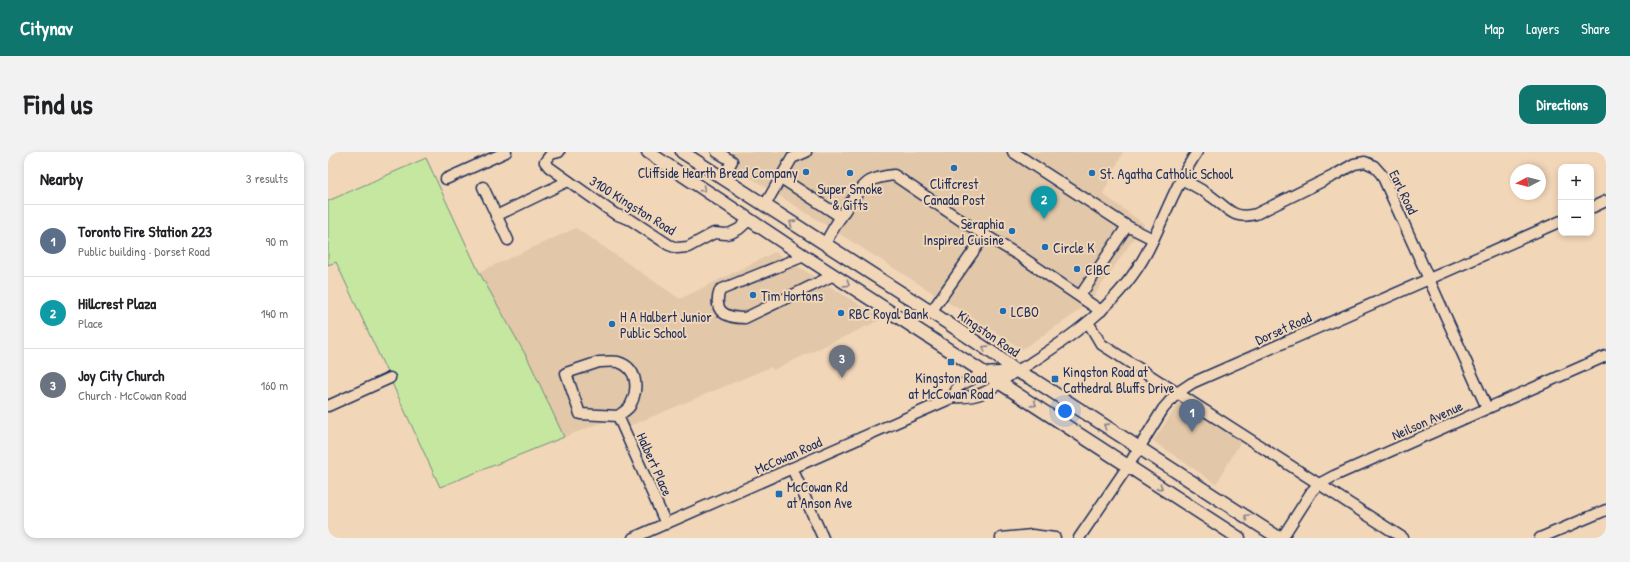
<!DOCTYPE html>
<meta charset="utf-8">
<style>
:root{--surface:#fff;--page:#f2f2f2;--text:#202124;--muted:#757577;--line:#e0e0e0;--accent:#0f766e}
body{margin:0;font-family:"Patrick Hand",sans-serif;background:var(--page);color:var(--text)}
.controls{position:absolute;right:12px;top:12px;display:grid;overflow:hidden;border-radius:8px;box-shadow:0 2px 6px #0003}
.controls button{width:36px;height:36px;display:grid;place-items:center;padding:0;border:0;border-bottom:1px solid var(--line);background:var(--surface);color:var(--text);font:20px sans-serif}
.compass{position:absolute;left:1182px;top:12px;width:36px;height:36px;border-radius:50%;background:var(--surface);box-shadow:0 2px 6px #0003;rotate:263deg}
.you{position:absolute;left:737px;top:259px;width:14px;height:14px;margin:-10px;border:3px solid #fff;border-radius:50%;background:#1a73e8;box-shadow:0 0 0 6px #1a73e833}
.badge{display:grid;place-items:center;width:26px;height:26px;border-radius:50%;background:var(--accent);color:#fff;font-size:13px;font-weight:700}
.pin{position:absolute;translate:-50% -33px;filter:drop-shadow(0 1px 2px #0008)}
.pin::after{content:'';position:absolute;top:21px;width:14px;height:12px;background:inherit;clip-path:polygon(0 0,100% 0,50% 100%)}
.list{margin:0;padding:0;list-style:none}
h2{display:flex;justify-content:space-between;align-items:center;height:52px;margin:0;padding:0 16px;font-size:17px}
h2 small{font-size:13px;font-weight:400;color:var(--muted)}
.list li{display:grid;grid-template-columns:26px 1fr auto;gap:12px;align-items:center;box-sizing:border-box;height:72px;padding:0 16px;border-top:1px solid var(--line)}
.list b{display:block;font-size:15px;white-space:nowrap}
.list p{margin:0;font-size:13px;white-space:nowrap;color:var(--muted)}
.list em{font-size:13px;font-style:normal;color:var(--muted)}
.map{position:relative;flex:none;width:1278px;height:386px;overflow:hidden;border-radius:12px}
header{display:flex;align-items:center;gap:24px;box-sizing:border-box;height:56px;padding:0 20px;background:var(--accent);color:#fff}
header strong{font-size:19px}
nav{display:flex;gap:22px;margin-inline-start:auto;font-size:14px}
.intro{display:flex;align-items:center;justify-content:space-between;box-sizing:border-box;height:96px;padding:0 24px}
h1{margin:0;font-size:28px}
.button{padding:10px 18px;border-radius:12px;background:var(--accent);color:#fff;font-size:14px;font-weight:700}
main{display:flex;gap:24px;padding:0 24px}
aside{flex:1;background:var(--surface);border-radius:12px;box-shadow:0 2px 6px #0003}
.map>svg:first-child{display:block}
</style>
<header>
<strong>Citynav</strong>
<nav><a>Map</a><a>Layers</a><a>Share</a></nav>
</header>
<div class="intro"><h1>Find us</h1><a class="button">Directions</a></div>
<main>
<aside>
<h2>Nearby<small>3 results</small></h2>
<ul class="list">
<li><span class="badge" style="background:#5c6f8a">1</span><div><b>Toronto Fire Station 223</b><p>Public building · Dorset Road</p></div><em>90 m</em></li>
<li><span class="badge" style="background:#0f9aa8">2</span><div><b>Hillcrest Plaza</b><p>Place</p></div><em>140 m</em></li>
<li><span class="badge" style="background:#6b7280">3</span><div><b>Joy City Church</b><p>Church · McCowan Road</p></div><em>160 m</em></li>
</ul>
</aside>
<div class="map">
<svg width="1278" height="386" viewBox="0 0 1278 386">
<rect width="100%" height="100%" fill="#f2d6b8"/>
<filter id="ink" filterUnits="userSpaceOnUse"><feTurbulence type="fractalNoise" baseFrequency=".025" numOctaves="2"/><feDisplacementMap in="SourceGraphic" scale="8" xChannelSelector="R" yChannelSelector="G"/><feConvolveMatrix kernelMatrix="1 2 1 2 8 2 1 2 1" color-interpolation-filters="sRGB"/></filter>
<g filter="url(#ink)">
<g fill="#e2c7a9">
<path d="M 382,0 L 795,0 L 775,42 L 816,72 L 763,148 L 741,166 L 694,197 Z"/>
<path d="M 248,76 L 352,147 L 447,100 L 554,167 L 445,218 L 443,215 L 292,278 L 286,266 L 236,285 L 201,209 L 151,120 Z"/>
<path d="M 855,245 L 916,284 L 888,332 L 825,289 Z"/>
</g>
<path fill="#c5e79f" stroke="#708b7e" d="M 98,6 L 151,120 L 201,209 L 236,285 L 112,335 L 8,110 L 0,113 L 0,49 Z"/>
<g fill="none" stroke-linecap="round" stroke-linejoin="round">
<g stroke="#1b2f5e" stroke-width="13">
<g id="minor">
<path d="M 231,0 L 223,2 L 217,10 L 221,15 L 287,62 L 303,68 L 341,93 L 349,96 L 360,95 L 386,81 L 398,82 L 403,81 L 411,77 L 421,68"/>
<path d="M 389,0 L 404,9 L 395,26"/>
<path d="M 685,0 L 799,74 L 752,144"/>
<path d="M 453,26 L 513,65"/>
<path d="M 118,27 L 178,0"/>
<path d="M 853,27 C 863,32 875,38 884,45 C 901,57 905,68 928,62 L 1005,24 L 1026,12 L 1037,10 L 1046,14 L 1054,23 L 1159,256"/>
<path d="M 155,35 L 180,88"/>
<path d="M 437,53 L 464,6 L 478,0"/>
<path d="M 1263,56 L 1278,49"/>
<path d="M 168,64 L 240,29"/>
<path d="M 799,74 L 825,87"/>
<path d="M 497,92 C 504,78 529,36 542,29 C 550,25 557,24 566,23 L 637,71 L 692,104 L 773,159"/>
<path d="M 476,104 L 392,138 C 384,160 398,166 417,166 L 506,123"/>
<path d="M 603,160 L 657,83"/>
<path d="M 760,170 L 773,192 L 1075,386"/>
<path d="M 271,210 C 277,210 284,209 290,210 C 310,216 311,237 302,254 C 299,258 294,261 290,264 L 252,262 L 238,221 Z"/>
<path d="M 626,245 L 629,235 L 656,221 L 688,219"/>
<path d="M 0,254 L 62,226"/>
<path d="M 290,264 L 338,372"/>
<path d="M 464,316 L 495,386"/>
<path d="M 305,386 L 626,245 C 656,247 665,235 688,219 C 693,216 699,214 704,210 C 749,181 793,149 819,100 C 836,67 848,31 869,0"/>
<path d="M 673,386 L 704,383 L 727,386"/>
<path d="M 751,386 L 800,314 L 835,257 L 849,241 L 864,231 L 1233,69"/>
<path d="M 954,386 L 984,339 L 991,332 L 1006,324 L 1278,204"/>
<path d="M 1212,386 L 1278,358"/>
</g>
</g>
<g stroke="#1b2f5e" stroke-width="15">
<g id="major">
<path d="M 320,0 L 476,104 L 911,386"/>
<path d="M 354,0 L 603,160 L 669,204 L 688,219 L 706,228 L 951,386"/>
</g>
</g>
<use href="#minor" stroke="#f2d6b8" stroke-width="10"/>
<use href="#major" stroke="#f2d6b8" stroke-width="12"/>
</g>
<defs><path id="oneway-chevron" d="M-2-3.5L2.5 0L-2 3.5" fill="none" stroke-width="1.6" stroke-linecap="round" stroke-linejoin="round"/></defs>
<g stroke="#86828b">
<use href="#oneway-chevron" transform="translate(375 37) rotate(34)"/>
<use href="#oneway-chevron" transform="translate(464 71) rotate(-147)"/>
<use href="#oneway-chevron" transform="translate(519 132) rotate(33)"/>
<use href="#oneway-chevron" transform="translate(657 196) rotate(-147)"/>
<use href="#oneway-chevron" transform="translate(706 252) rotate(33)"/>
<use href="#oneway-chevron" transform="translate(778 274) rotate(-147)"/>
<use href="#oneway-chevron" transform="translate(832 335) rotate(33)"/>
<use href="#oneway-chevron" transform="translate(919 365) rotate(-147)"/>
</g>
</g>
<g fill="#1f6fb2" stroke="#f2d6b8" stroke-width="1.5">
<circle cx="626" cy="16" r="4"/>
<circle cx="478" cy="20" r="4"/>
<circle cx="522" cy="21" r="4"/>
<circle cx="764" cy="21" r="4"/>
<circle cx="684" cy="79" r="4"/>
<circle cx="717" cy="95" r="4"/>
<circle cx="749" cy="117" r="4"/>
<circle cx="425" cy="143" r="4"/>
<circle cx="675" cy="159" r="4"/>
<circle cx="513" cy="161" r="4"/>
<circle cx="284" cy="172" r="4"/>
<rect x="619" y="206" width="8" height="8" rx="2"/>
<rect x="723" y="223" width="8" height="8" rx="2"/>
<rect x="447" y="338" width="8" height="8" rx="2"/>
</g>
<g text-anchor="middle" dominant-baseline="central" stroke-width="4" stroke-linejoin="round" paint-order="stroke">
<g font-size="14" fill="#1b2f5e" stroke="#f2d6b8" text-anchor="start">
<text x="470" y="20" text-anchor="end">Cliffside Hearth Bread Company</text>
<text x="772" y="21">St. Agatha Catholic School</text>
<text x="626" y="31" text-anchor="middle">Cliffcrest<tspan x="626" dy="16">Canada Post</tspan></text>
<text x="522" y="36" text-anchor="middle">Super Smoke<tspan x="522" dy="16">&amp; Gifts</tspan></text>
<text x="676" y="71" text-anchor="end">Seraphia<tspan x="676" dy="16">Inspired Cuisine</tspan></text>
<text x="725" y="95">Circle K</text>
<text x="757" y="117">CIBC</text>
<text x="433" y="143">Tim Hortons</text>
<text x="683" y="159">LCBO</text>
<text x="521" y="161">RBC Royal Bank</text>
<text x="292" y="164">H A Halbert Junior<tspan x="292" dy="16">Public School</tspan></text>
<text x="735" y="219">Kingston Road at<tspan x="735" dy="16">Cathedral Bluffs Drive</tspan></text>
<text x="623" y="225" text-anchor="middle">Kingston Road<tspan x="623" dy="16">at McCowan Road</tspan></text>
<text x="459" y="334">McCowan Rd<tspan x="459" dy="16">at Anson Ave</tspan></text>
</g>
<g font-size="14" fill="#1b2f5e" stroke="#f2d6b8">
<text transform="translate(1076 40) rotate(64)">Earl Road</text>
<text transform="translate(305 53) rotate(32)">3100 Kingston Road</text>
<text transform="translate(955 176) rotate(-24)">Dorset Road</text>
<text transform="translate(661 181) rotate(34)">Kingston Road</text>
<text transform="translate(1099 268) rotate(-24)">Neilson Avenue</text>
<text transform="translate(460 303) rotate(-24)">McCowan Road</text>
<text transform="translate(327 312) rotate(66)">Halbert Place</text>
</g>
</g>
</svg>
<div class="controls">
<button>+</button>
<button>−</button>
</div>
<svg class="compass" viewBox="-18 -18 36 36"><path d="M0-13l5 13h-10z" fill="#e53935"/><path d="M0 13l5-13h-10z" fill="#757577"/></svg>
<div class="you"></div>
<div class="pin badge" style="left:864px;top:280px;background:#5c6f8a">1</div>
<div class="pin badge" style="left:716px;top:67px;background:#0f9aa8">2</div>
<div class="pin badge" style="left:514px;top:226px;background:#6b7280">3</div>
</div>
</main>
